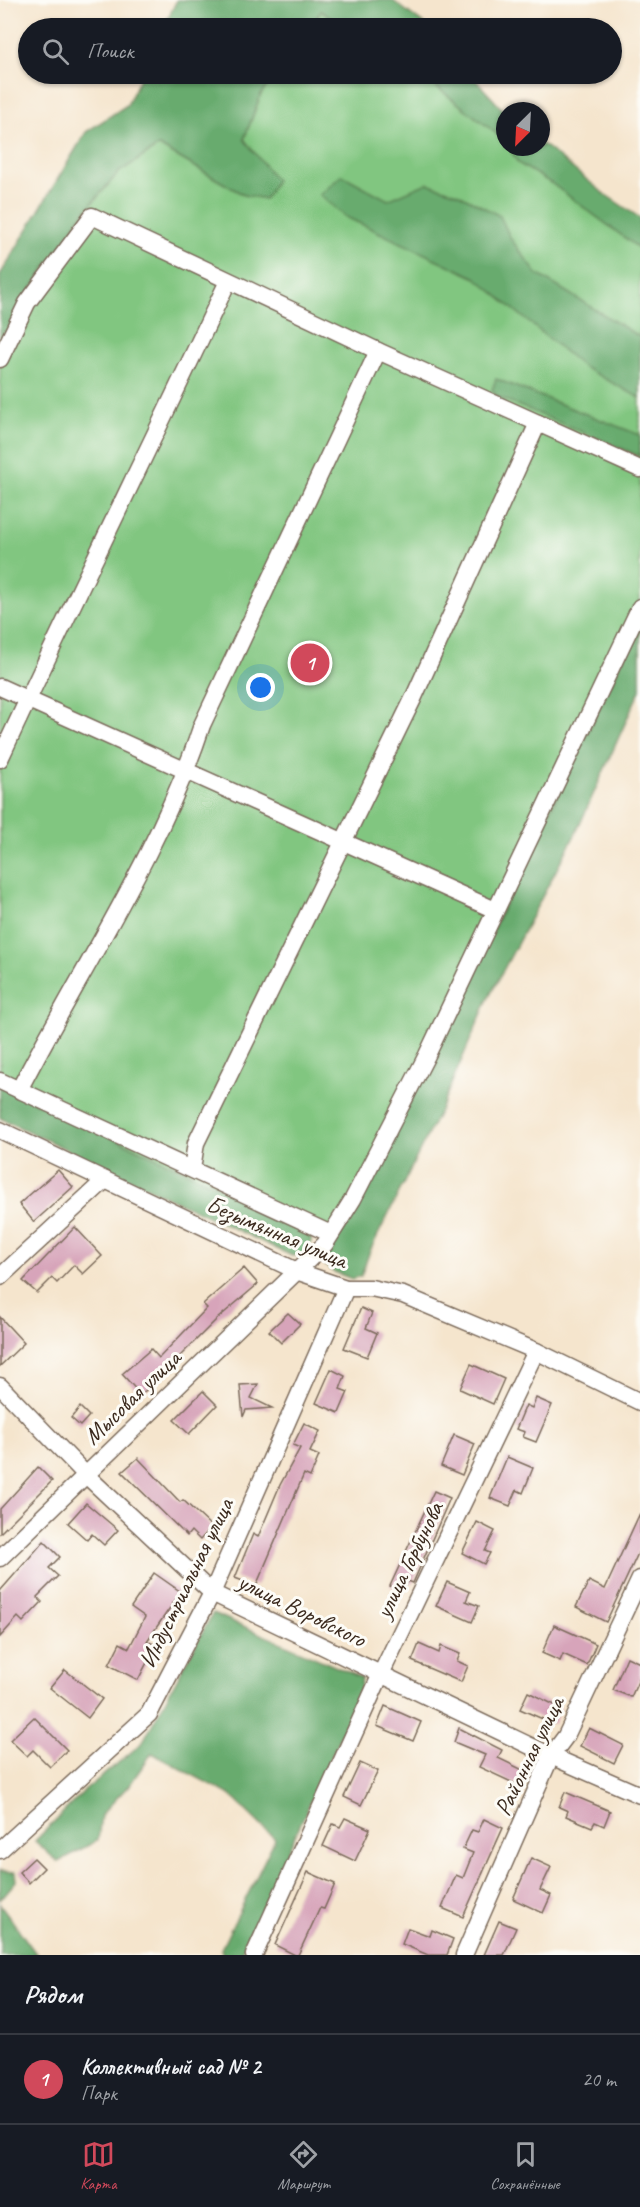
<!DOCTYPE html>
<html lang="ru">
<meta charset="utf-8">
<style>
:root{--surface:#171b24;--page:#20242c;--text:#f1f3f6;--muted:#9ea1a6;--line:#363941;--accent:#d1495b}
body{margin:0;font-family:Caveat,sans-serif;background:var(--page);color:var(--text)}
.compass{position:absolute;left:496px;top:102px;width:54px;height:54px;border-radius:50%;background:var(--surface);box-shadow:0 2px 4px #0004;rotate:204deg}
.you{position:absolute;left:261px;top:688px;width:21px;height:21px;margin:-15px;border:4px solid #fff;border-radius:50%;background:#1a73e8;box-shadow:0 0 0 9px #1a73e833}
.badge{display:grid;place-items:center;width:39px;height:39px;border-radius:50%;background:var(--accent);color:#fff;font-size:20px;font-weight:700}
.pin{position:absolute;translate:-50% -50%;border:3px solid #fff;box-shadow:0 2px 6px #0006}
.list{margin:0;padding:0;list-style:none}
h2{display:flex;justify-content:space-between;align-items:center;height:78px;margin:0;padding:0 24px;font-size:26px}
h2 small{font-size:20px;font-weight:400;color:var(--muted)}
.list li{display:grid;grid-template-columns:39px 1fr auto;gap:18px;align-items:center;box-sizing:border-box;height:90px;padding:0 24px;border-top:2px solid var(--line)}
.list b{display:block;font-size:22px;white-space:nowrap}
.list p{margin:0;font-size:20px;white-space:nowrap;color:var(--muted)}
.list em{font-size:20px;font-style:normal;color:var(--muted)}
.icon{flex:none;width:33px;height:33px;fill:none;stroke:currentColor;stroke-width:2;stroke-linecap:round;stroke-linejoin:round}
.map{position:relative;flex:none;width:640px;height:1955px;overflow:hidden}
.search{position:absolute;background:var(--surface);box-shadow:0 2px 4px #0004;left:18px;right:18px;top:18px;height:66px;display:flex;align-items:center;gap:15px;box-sizing:border-box;padding:0 21px;border-radius:33px;color:var(--muted);font-size:22px}
.sheet{height:168px;background:var(--surface)}
nav{display:flex;justify-content:space-around;align-items:center;box-sizing:border-box;height:84px;border-top:2px solid var(--line);background:var(--surface);font-size:16px;color:var(--muted)}
nav a{display:grid;justify-items:center;gap:3px}
nav .on{color:var(--accent)}
.map>svg:first-child{display:block}
</style>
<div class="map">
<svg width="640" height="1955" viewBox="0 0 640 1955">
<rect width="100%" height="100%" fill="#fdfcf7"/>
<filter id="ink" filterUnits="userSpaceOnUse"><feTurbulence type="fractalNoise" baseFrequency=".0167" numOctaves="2"/><feDisplacementMap in="SourceGraphic" scale="12" xChannelSelector="R" yChannelSelector="G"/><feConvolveMatrix kernelMatrix="1 2 1 2 8 2 1 2 1" color-interpolation-filters="sRGB"/></filter>
<filter id="wash" filterUnits="userSpaceOnUse"><feTurbulence type="fractalNoise" baseFrequency=".008" numOctaves="4" result="noise"/><feDisplacementMap in="SourceGraphic" scale="24" xChannelSelector="R" yChannelSelector="G"/><feGaussianBlur stdDeviation="1.35" result="paint"/><feColorMatrix in="noise" values="0 0 0 0 0 0 0 0 0 0 0 0 0 0 0 0 0 1.4 0 .05"/><feComposite in="paint" operator="in"/></filter>
<g filter="url(#wash)">
<rect width="100%" height="100%" fill="#f5e5cd"/>
<g fill="#81c680" stroke="#5e784f" stroke-width="1.5">
<path d="M 321,11 L 349,28 L 309,28 Z"/>
<path d="M 276,74 L 420,74 L 505,140 L 505,147 L 509,147 L 518,163 L 551,183 L 640,249 L 640,624 L 409,1104 L 341,1235 L 331,1244 L 312,1229 L 0,1086 L 0,344 L 18,308 L 80,217 L 119,172 L 159,146 L 244,195 L 275,180 L 244,140 L 261,94 Z"/>
</g>
<g fill="#68ab6e" stroke="#526a46" stroke-width="1.5">
<path d="M 177,0 L 392,0 L 429,28 L 349,28 L 321,11 L 309,28 L 163,28 Z"/>
<path d="M 142,74 L 276,74 L 261,94 L 244,139 L 276,180 L 265,199 L 244,195 L 159,146 L 119,172 L 80,217 L 18,308 L 0,344 L 0,275 L 86,132 L 127,105 Z"/>
<path d="M 420,74 L 470,74 L 505,112 L 505,140 Z"/>
<path d="M 541,143 L 606,195 L 640,218 L 640,249 L 551,183 L 518,163 L 509,147 L 541,147 Z"/>
<path d="M 342,175 L 388,200 L 427,183 L 457,193 L 500,216 L 511,239 L 537,274 L 640,337 L 640,398 L 583,367 L 476,278 L 346,217 L 320,195 Z"/>
<path d="M 496,379 L 640,435 L 640,456 L 498,397 L 492,390 Z"/>
<path d="M 640,624 L 640,690 L 576,833 L 487,1001 L 441,1108 L 370,1251 L 361,1276 L 352,1279 L 332,1271 L 323,1263 L 324,1255 L 341,1234 L 409,1104 Z"/>
<path d="M 0,1086 L 312,1229 L 311,1243 L 305,1254 L 292,1256 L 0,1118 Z"/>
<path d="M 213,1613 L 362,1678 L 359,1697 L 240,1955 L 223,1955 L 221,1949 L 275,1839 L 230,1795 L 152,1753 L 130,1784 L 101,1815 L 98,1840 L 58,1862 L 35,1841 L 83,1792 L 142,1743 Z"/>
<path d="M 0,1871 L 15,1872 L 16,1881 L 0,1900 Z"/>
<path d="M 0,1904 L 37,1955 L 0,1955 Z"/>
</g>
<g id="blocks">
<g fill="#d7a4ba">
<path d="M 58,1170 L 73,1187 L 34,1222 L 19,1204 Z"/>
<path d="M 75,1227 L 102,1256 L 83,1274 L 74,1265 L 57,1283 L 52,1278 L 37,1293 L 23,1281 Z"/>
<path d="M 244,1268 L 258,1284 L 217,1319 L 141,1395 L 122,1374 L 151,1349 L 159,1358 L 207,1308 L 203,1304 Z"/>
<path d="M 361,1308 L 372,1313 L 366,1328 L 377,1333 L 367,1357 L 344,1348 Z"/>
<path d="M 288,1313 L 300,1324 L 281,1343 L 269,1331 Z"/>
<path d="M 0,1317 L 24,1343 L 0,1366 Z"/>
<path d="M 471,1364 L 504,1379 L 493,1404 L 460,1389 Z"/>
<path d="M 331,1369 L 345,1376 L 340,1389 L 348,1392 L 339,1413 L 316,1403 Z"/>
<path d="M 258,1384 L 251,1398 L 272,1408 L 246,1410 L 243,1417 L 240,1385 Z"/>
<path d="M 203,1391 L 217,1405 L 189,1434 L 174,1420 Z"/>
<path d="M 536,1398 L 552,1405 L 536,1442 L 523,1437 L 525,1432 L 516,1429 L 526,1405 L 532,1408 Z"/>
<path d="M 80,1407 L 89,1416 L 80,1426 L 71,1418 Z"/>
<path d="M 304,1423 L 320,1431 L 310,1452 L 319,1456 L 310,1477 L 304,1474 L 256,1586 L 235,1578 L 253,1534 L 258,1537 L 280,1485 L 300,1448 L 293,1445 Z"/>
<path d="M 454,1435 L 475,1444 L 462,1475 L 441,1466 Z"/>
<path d="M 507,1457 L 533,1468 L 523,1493 L 517,1490 L 510,1506 L 490,1498 Z"/>
<path d="M 138,1458 L 180,1502 L 183,1500 L 212,1527 L 200,1540 L 191,1531 L 187,1536 L 122,1472 Z"/>
<path d="M 38,1467 L 52,1481 L 0,1533 L 0,1509 Z"/>
<path d="M 434,1491 L 450,1498 L 413,1583 L 408,1581 L 403,1591 L 390,1586 Z"/>
<path d="M 86,1503 L 118,1530 L 104,1545 L 92,1534 L 87,1540 L 68,1523 Z"/>
<path d="M 640,1513 L 640,1549 L 606,1622 L 576,1607 L 589,1581 L 605,1589 Z"/>
<path d="M 477,1522 L 495,1531 L 485,1551 L 490,1553 L 484,1564 L 462,1553 Z"/>
<path d="M 44,1541 L 60,1557 L 49,1568 L 58,1576 L 37,1597 L 42,1602 L 23,1622 L 18,1617 L 0,1637 L 0,1591 Z"/>
<path d="M 154,1573 L 181,1592 L 147,1641 L 156,1645 L 138,1680 L 109,1665 L 120,1643 L 129,1648 L 145,1617 L 131,1607 Z"/>
<path d="M 447,1582 L 470,1592 L 466,1601 L 479,1606 L 472,1622 L 436,1606 Z"/>
<path d="M 554,1625 L 596,1644 L 587,1665 L 563,1654 L 560,1661 L 542,1653 Z"/>
<path d="M 419,1644 L 439,1653 L 441,1646 L 460,1654 L 457,1661 L 468,1666 L 461,1682 L 412,1661 Z"/>
<path d="M 627,1657 L 640,1663 L 640,1677 L 631,1697 L 613,1690 Z"/>
<path d="M 65,1670 L 102,1699 L 88,1718 L 50,1688 Z"/>
<path d="M 528,1692 L 561,1708 L 554,1724 L 520,1709 Z"/>
<path d="M 385,1706 L 421,1722 L 413,1741 L 377,1726 Z"/>
<path d="M 34,1717 L 67,1750 L 50,1767 L 33,1750 L 27,1756 L 10,1740 Z"/>
<path d="M 459,1728 L 502,1750 L 498,1758 L 529,1773 L 522,1787 L 479,1767 L 485,1755 L 454,1742 Z"/>
<path d="M 589,1728 L 623,1745 L 614,1763 L 580,1746 Z"/>
<path d="M 360,1763 L 378,1771 L 361,1805 L 344,1797 Z"/>
<path d="M 565,1792 L 610,1811 L 604,1826 L 595,1822 L 592,1827 L 566,1816 L 568,1811 L 559,1807 Z"/>
<path d="M 345,1818 L 370,1829 L 355,1861 L 323,1846 L 333,1824 L 340,1827 Z"/>
<path d="M 484,1819 L 503,1828 L 463,1917 L 442,1908 L 456,1875 L 463,1878 L 473,1853 L 463,1849 L 472,1830 L 478,1832 Z"/>
<path d="M 34,1858 L 44,1868 L 29,1883 L 19,1872 Z"/>
<path d="M 531,1858 L 551,1867 L 540,1890 L 551,1895 L 543,1913 L 513,1899 Z"/>
<path d="M 308,1872 L 335,1884 L 324,1909 L 320,1908 L 298,1955 L 295,1955 L 275,1945 Z"/>
<path d="M 499,1921 L 516,1928 L 504,1955 L 484,1955 Z"/>
<path d="M 408,1928 L 430,1936 L 432,1930 L 453,1939 L 447,1955 L 428,1955 L 402,1944 Z"/>
</g>
</g>
</g>
<g filter="url(#ink)">
<use href="#blocks" fill-opacity="0" stroke="#7c6b5b" stroke-width="1.5"/>
<g fill="none" stroke-linecap="round" stroke-linejoin="round">
<g stroke="#7c6b5b" stroke-width="19">
<g id="minor">
<path d="M 0,359 L 27,303 L 92,216 L 378,351 L 640,469"/>
<path d="M 0,687 L 495,910"/>
<path d="M 0,759 C 74,599 153,441 228,281"/>
<path d="M 0,1081 L 331,1234"/>
<path d="M 19,1090 C 80,971 161,851 202,725 L 378,351"/>
<path d="M 0,1130 L 299,1272 L 346,1288 L 371,1288 L 403,1295 L 536,1351 L 640,1402"/>
<path d="M 192,1169 L 196,1143 L 413,699 L 538,423"/>
<path d="M 0,1277 L 105,1180"/>
<path d="M 0,1386 L 86,1475 L 212,1593 L 551,1756 L 640,1795"/>
<path d="M 0,1558 L 325,1244 L 353,1199 L 427,1055 L 640,607"/>
<path d="M 0,1850 L 149,1714 L 212,1593 L 346,1288"/>
<path d="M 254,1955 L 381,1674 L 536,1351"/>
<path d="M 464,1955 L 551,1756 L 566,1736 L 640,1579"/>
</g>
</g>
<use href="#minor" stroke="#fff" stroke-width="16"/>
</g>
</g>
<g text-anchor="middle" dominant-baseline="central" stroke-width="6" stroke-linejoin="round" paint-order="stroke">
<g font-size="24" fill="#3b2a1e" stroke="#fdfcf7">
<text transform="translate(277 1232) rotate(23)">Безымянная улица</text>
<text transform="translate(132 1397) rotate(-44)">Мысовая улица</text>
<text transform="translate(409 1560) rotate(-64)">улица Горбунова</text>
<text transform="translate(186 1583) rotate(-64)">Индустриальная улица</text>
<text transform="translate(302 1610) rotate(26)">улица Воровского</text>
<text transform="translate(529 1756) rotate(-64)">Районная улица</text>
</g>
</g>
</svg>
<svg class="compass" viewBox="-18 -18 36 36"><path d="M0-13l5 13h-10z" fill="#e53935"/><path d="M0 13l5-13h-10z" fill="#9ea1a6"/></svg>
<div class="you"></div>
<div class="pin badge" style="left:310px;top:663px">1</div>
<div class="search"><svg class="icon" aria-label="search" viewBox="0 0 24 24"><circle cx="10" cy="10" r="6"/><path d="M15 15l6 6"/></svg>Поиск</div>
</div>
<section class="sheet">
<h2>Рядом<small></small></h2>
<ul class="list">
<li><span class="badge">1</span><div><b>Коллективный сад № 2</b><p>Парк</p></div><em>20 m</em></li>
</ul>
</section>
<nav>
<a class="on"><svg class="icon" aria-label="map" viewBox="0 0 24 24"><path d="M3 6l6-2 6 2 6-2v14l-6 2-6-2-6 2zM9 4v14M15 6v14"/></svg>Карта</a>
<a><svg class="icon" aria-label="directions" viewBox="0 0 24 24"><path d="M12 3l9 9-9 9-9-9zM9 14v-3h6M13 9l2 2-2 2"/></svg>Маршрут</a>
<a><svg class="icon" aria-label="saved" viewBox="0 0 24 24"><path d="M7 4h10v16l-5-4-5 4z"/></svg>Сохранённые</a>
</nav>
